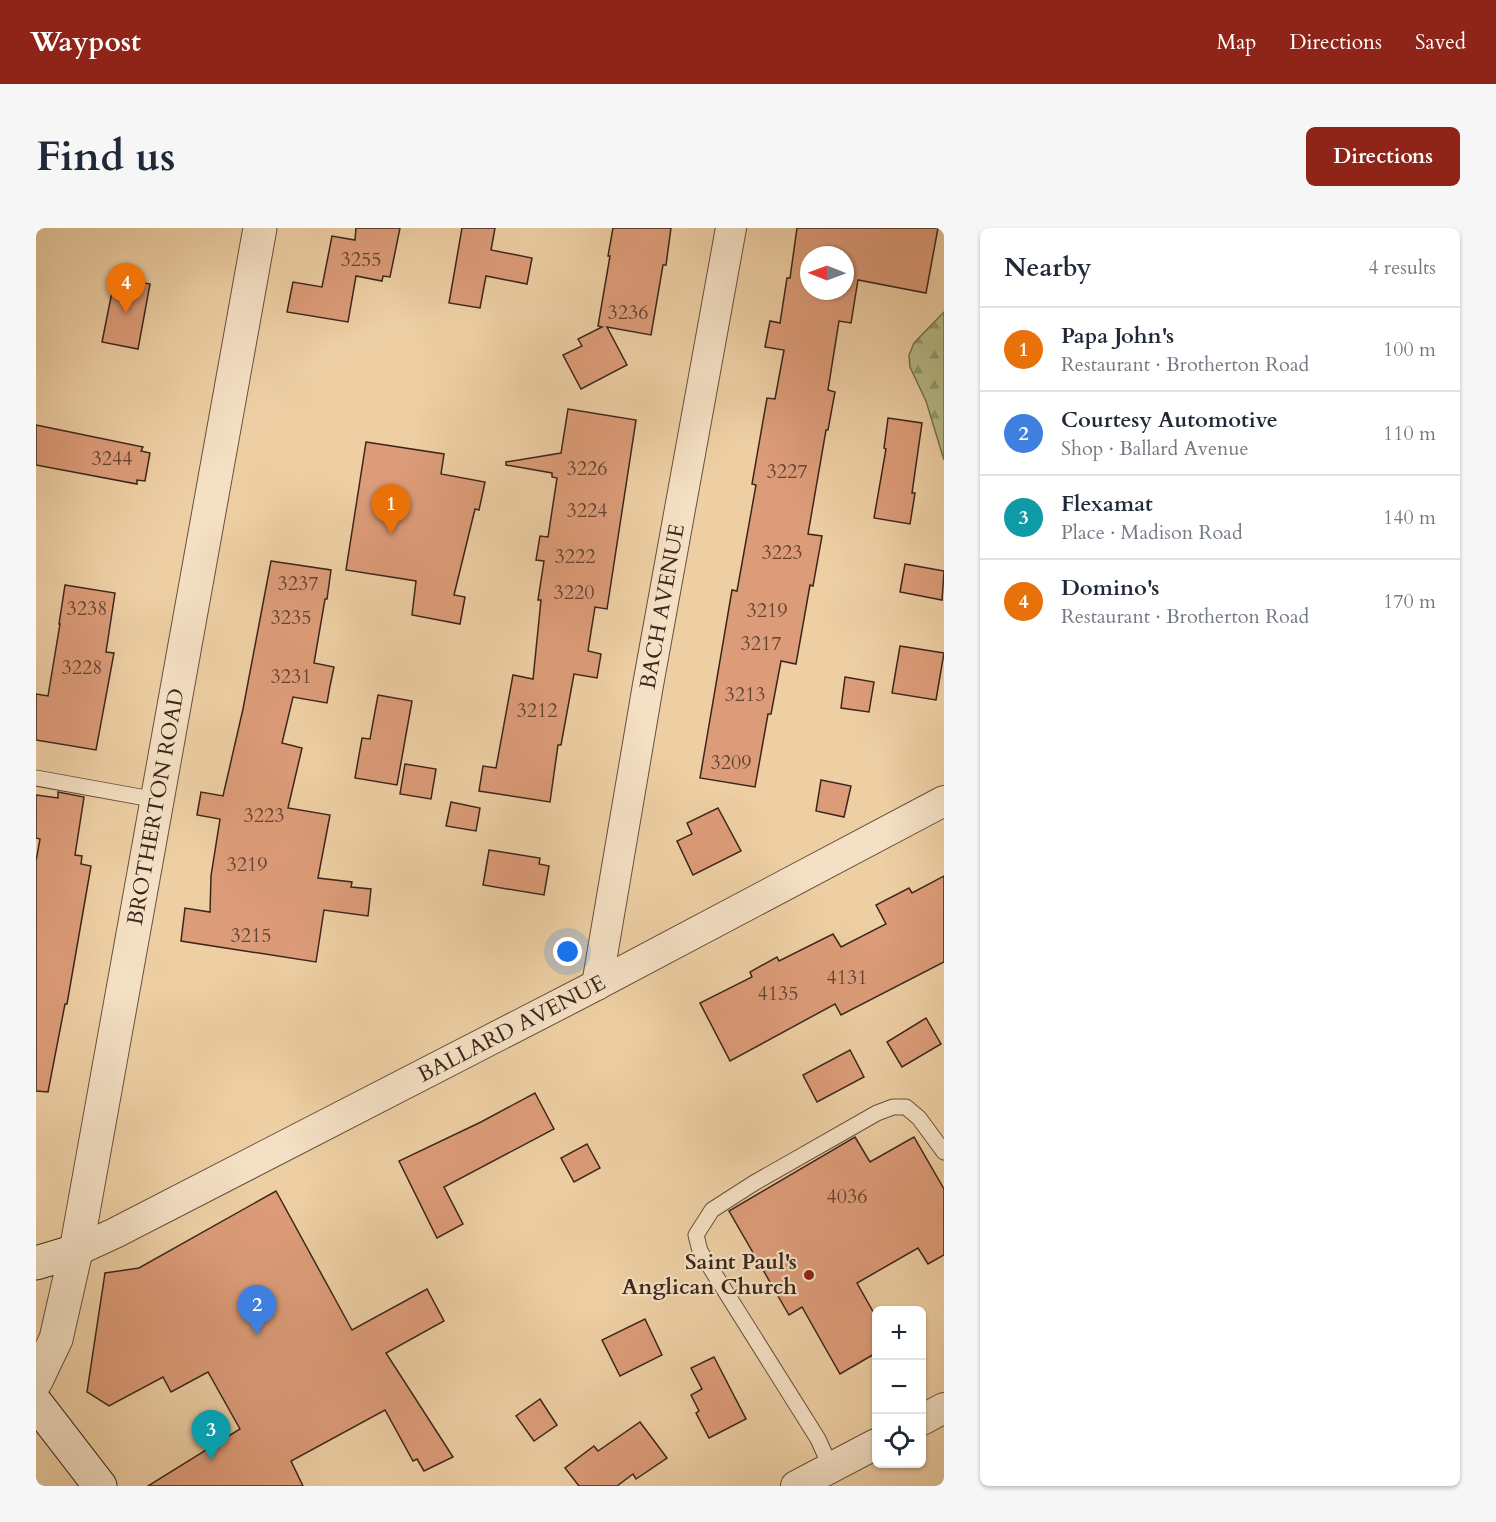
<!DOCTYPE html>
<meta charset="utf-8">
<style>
:root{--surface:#fff;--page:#f6f6f7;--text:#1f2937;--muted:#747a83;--line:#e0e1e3;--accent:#8f2418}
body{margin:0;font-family:Cardo,serif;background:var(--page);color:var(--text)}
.controls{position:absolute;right:18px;bottom:18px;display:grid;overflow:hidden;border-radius:9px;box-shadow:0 2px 4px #0004}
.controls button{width:54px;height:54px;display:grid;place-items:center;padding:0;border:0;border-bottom:2px solid var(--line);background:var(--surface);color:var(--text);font:30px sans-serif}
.compass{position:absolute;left:764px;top:18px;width:54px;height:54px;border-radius:50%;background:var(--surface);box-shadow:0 2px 4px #0004;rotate:271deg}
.you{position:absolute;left:532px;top:724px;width:21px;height:21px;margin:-15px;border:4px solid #fff;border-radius:50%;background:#1a73e8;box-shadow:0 0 0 9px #1a73e833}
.badge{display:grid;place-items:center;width:39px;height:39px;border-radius:50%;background:var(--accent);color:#fff;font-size:20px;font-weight:700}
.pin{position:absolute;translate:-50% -50px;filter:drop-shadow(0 2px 3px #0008)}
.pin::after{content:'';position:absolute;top:32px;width:21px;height:18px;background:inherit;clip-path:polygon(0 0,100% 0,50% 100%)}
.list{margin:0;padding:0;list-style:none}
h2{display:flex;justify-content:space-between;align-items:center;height:78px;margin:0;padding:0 24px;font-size:26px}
h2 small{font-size:20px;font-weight:400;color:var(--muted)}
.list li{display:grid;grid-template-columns:39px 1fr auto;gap:18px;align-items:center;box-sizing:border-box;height:84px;padding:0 24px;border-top:2px solid var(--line)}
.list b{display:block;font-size:22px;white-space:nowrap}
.list p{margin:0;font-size:20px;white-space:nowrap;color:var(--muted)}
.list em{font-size:20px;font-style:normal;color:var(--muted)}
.icon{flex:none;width:33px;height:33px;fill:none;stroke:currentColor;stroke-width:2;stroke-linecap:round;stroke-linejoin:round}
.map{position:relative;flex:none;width:908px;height:1258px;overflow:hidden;border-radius:9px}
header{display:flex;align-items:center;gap:36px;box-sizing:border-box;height:84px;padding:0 30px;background:var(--accent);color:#fff}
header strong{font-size:28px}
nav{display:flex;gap:33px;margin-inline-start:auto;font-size:21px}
.intro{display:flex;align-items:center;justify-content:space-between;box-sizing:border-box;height:144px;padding:0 36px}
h1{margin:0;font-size:42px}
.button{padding:15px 27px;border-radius:9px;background:var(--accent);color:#fff;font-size:21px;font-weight:700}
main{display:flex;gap:36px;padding:0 36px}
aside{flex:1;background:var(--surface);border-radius:9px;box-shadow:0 2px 4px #0004}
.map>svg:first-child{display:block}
</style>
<header>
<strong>Waypost</strong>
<nav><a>Map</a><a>Directions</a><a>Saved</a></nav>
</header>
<div class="intro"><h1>Find us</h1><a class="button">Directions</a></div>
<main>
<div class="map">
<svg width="908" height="1258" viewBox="0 0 908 1258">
<defs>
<pattern id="forest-firs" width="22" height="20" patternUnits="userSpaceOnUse" patternTransform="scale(1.5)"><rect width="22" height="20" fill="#b6bb87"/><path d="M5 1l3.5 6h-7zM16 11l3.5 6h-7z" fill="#95986e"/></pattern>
</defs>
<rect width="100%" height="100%" fill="#eecfa4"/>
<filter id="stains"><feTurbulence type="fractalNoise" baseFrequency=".00333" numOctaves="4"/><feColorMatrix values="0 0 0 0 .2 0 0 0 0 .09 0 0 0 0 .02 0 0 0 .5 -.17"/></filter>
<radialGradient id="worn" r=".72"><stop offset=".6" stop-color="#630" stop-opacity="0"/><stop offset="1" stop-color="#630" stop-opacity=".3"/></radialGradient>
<path fill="url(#forest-firs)" stroke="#797051" stroke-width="1.5" d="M 908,84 L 908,232 L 890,173 L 874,139 L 873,127 L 878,115 Z"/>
<g fill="#dd9c79" stroke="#3c261b" stroke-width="1.5" fill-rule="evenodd">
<path d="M 320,0 L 364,0 L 354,49 L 347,48 L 346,53 L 320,48 L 312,94 L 251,84 L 257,54 L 286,59 L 296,8 L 319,12 Z"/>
<path d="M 426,0 L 459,0 L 455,22 L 496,30 L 491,56 L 450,48 L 444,80 L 413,75 Z"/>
<path d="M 577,0 L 635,0 L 630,37 L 627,37 L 615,107 L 571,99 L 591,137 L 545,161 L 527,127 L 546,118 L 542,111 L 566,99 L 562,98 L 574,28 L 572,28 Z"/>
<path d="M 761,0 L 902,0 L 890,65 L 822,52 L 815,95 L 803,93 L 792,162 L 799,164 L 792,202 L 790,202 L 772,306 L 786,308 L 777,358 L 774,357 L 760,436 L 745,433 L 735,486 L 732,486 L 719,559 L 664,550 L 696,362 L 701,363 L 720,257 L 716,256 L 731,170 L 739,171 L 748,122 L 729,119 L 734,93 L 744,95 L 751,50 L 754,50 ZM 773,27 L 809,27 L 809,63 L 773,63 Z"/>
<path d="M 79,49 L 114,56 L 102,121 L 66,114 Z"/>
<path d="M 532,181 L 600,192 L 571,381 L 559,379 L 552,423 L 565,426 L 561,450 L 538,446 L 525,517 L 522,517 L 514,574 L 443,563 L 447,538 L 460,540 L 477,447 L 497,451 L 505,372 L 502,372 L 508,333 L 500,332 L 504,308 L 512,309 L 521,250 L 516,249 L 516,245 L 470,237 L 470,234 L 525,225 Z"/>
<path d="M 852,190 L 886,195 L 876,265 L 879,265 L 874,296 L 838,290 L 850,221 L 848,220 Z"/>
<path d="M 0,197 L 107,219 L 105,223 L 114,225 L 109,253 L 101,252 L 101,256 L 0,237 Z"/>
<path d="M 330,214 L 408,226 L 405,246 L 449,254 L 443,282 L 439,281 L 418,367 L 429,369 L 424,396 L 376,387 L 380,353 L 310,342 Z"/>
<path d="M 235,333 L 295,342 L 291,371 L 289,371 L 278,435 L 298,439 L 294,458 L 291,475 L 257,469 L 246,515 L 266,520 L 252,580 L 294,587 L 282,650 L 316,654 L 315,659 L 335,661 L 332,688 L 288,682 L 280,734 L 145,713 L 149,680 L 174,684 L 175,648 L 184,591 L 161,587 L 165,564 L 187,568 L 207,481 Z"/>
<path d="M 869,336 L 908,343 L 906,372 L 864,364 Z"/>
<path d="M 29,357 L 79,365 L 70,424 L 78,425 L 60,522 L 0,512 L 0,466 L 12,468 L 24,396 L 23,396 Z"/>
<path d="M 864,418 L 908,425 L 900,472 L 856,465 Z"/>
<path d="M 809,449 L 838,454 L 833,484 L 805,480 Z"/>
<path d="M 342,467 L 376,473 L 361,557 L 319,550 L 326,510 L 334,511 Z"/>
<path d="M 369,536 L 400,541 L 395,571 L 364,566 Z"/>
<path d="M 785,552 L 815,558 L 808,589 L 780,583 Z"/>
<path d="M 22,564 L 48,569 L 39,627 L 46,628 L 45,636 L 55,638 L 31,776 L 29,776 L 12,864 L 0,863 L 0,633 L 4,611 L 0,610 L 0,567 L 22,570 Z"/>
<path d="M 415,574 L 444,580 L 440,603 L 410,598 Z"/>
<path d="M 682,580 L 705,623 L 657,647 L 641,613 L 656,606 L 651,595 Z"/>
<path d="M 453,622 L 504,630 L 503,636 L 513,638 L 508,667 L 447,657 Z"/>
<path d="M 908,648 L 908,734 L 805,787 L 799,776 L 694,833 L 664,775 L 716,749 L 714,744 L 741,729 L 743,733 L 797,706 L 805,719 L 850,696 L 840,677 L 873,660 L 876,665 Z"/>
<path d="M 890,790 L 905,816 L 866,839 L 851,814 Z"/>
<path d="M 814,822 L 828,849 L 781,874 L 767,847 Z"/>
<path d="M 499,865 L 518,901 L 408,959 L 427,996 L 401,1010 L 363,933 L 445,894 Z"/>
<path d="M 819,909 L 834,934 L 878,909 L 908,961 L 908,1027 L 892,1036 L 882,1020 L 821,1055 L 840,1089 L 840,1125 L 804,1146 L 766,1079 L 753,1087 L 693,983 Z"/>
<path d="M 551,916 L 564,940 L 538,954 L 525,930 Z"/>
<path d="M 240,963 L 316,1102 L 391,1061 L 408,1093 L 350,1125 L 417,1229 L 388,1243 L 381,1231 L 377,1233 L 349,1182 L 255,1233 L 267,1258 L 112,1258 L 204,1201 L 172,1144 L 135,1164 L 127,1149 L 73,1178 L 51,1164 L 69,1045 L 103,1040 Z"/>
<path d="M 609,1091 L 626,1127 L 584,1148 L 566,1112 Z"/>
<path d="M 678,1129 L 710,1191 L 673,1210 L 660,1185 L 663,1183 L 655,1167 L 666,1161 L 655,1140 Z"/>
<path d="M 504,1171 L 521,1197 L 498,1213 L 480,1188 Z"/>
<path d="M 604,1194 L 631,1230 L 600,1251 L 597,1246 L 581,1258 L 543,1258 L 529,1240 L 558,1218 L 562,1223 Z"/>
</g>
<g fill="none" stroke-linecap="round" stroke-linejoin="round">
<g stroke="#68503d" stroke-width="17">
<g id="service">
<path d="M 0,550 L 121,572"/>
<path d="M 795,1240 L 782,1211 L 664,1023 L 660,1007 L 676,982 L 718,955 L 841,885 L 857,879 L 870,879 L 883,890 L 908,924"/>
</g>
</g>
<g stroke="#68503d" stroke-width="32">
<g id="minor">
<path id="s1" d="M 561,757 L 612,457 L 695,0"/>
<path id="s2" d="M 40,1023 L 79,1005 L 549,763 L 908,573"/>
<path d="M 886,1192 L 908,1180"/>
<path d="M 760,1258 L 840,1216"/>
</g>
</g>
<g stroke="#68503d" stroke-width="35">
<g id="tertiary">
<path id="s3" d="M 0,1153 L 20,1111 L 40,1023 L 224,0"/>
</g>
</g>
<g stroke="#3c261b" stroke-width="35">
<g id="secondary">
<path d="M 0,1035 L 40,1023"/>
<path d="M 0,1175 L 64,1258"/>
</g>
</g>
<use href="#service" stroke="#f4e0c4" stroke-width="15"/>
<use href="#minor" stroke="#f4e0c4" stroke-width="30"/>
<use href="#tertiary" stroke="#f4e0c4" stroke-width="33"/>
<use href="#secondary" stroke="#f4e0c4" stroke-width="33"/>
</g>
<circle fill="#8f2418" stroke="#f4e0c4" stroke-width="2" cx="773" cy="1047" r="6"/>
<g text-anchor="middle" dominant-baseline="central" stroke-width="4.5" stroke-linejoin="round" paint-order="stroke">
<g font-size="20" fill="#644432">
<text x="325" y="31">3255</text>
<text x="592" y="84">3236</text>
<text x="76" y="230">3244</text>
<text x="551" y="240">3226</text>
<text x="751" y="243">3227</text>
<text x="551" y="282">3224</text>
<text x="746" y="324">3223</text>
<text x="539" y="328">3222</text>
<text x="262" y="355">3237</text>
<text x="538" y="364">3220</text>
<text x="51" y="380">3238</text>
<text x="731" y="382">3219</text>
<text x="255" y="389">3235</text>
<text x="725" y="415">3217</text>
<text x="46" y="439">3228</text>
<text x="255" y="448">3231</text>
<text x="709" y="466">3213</text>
<text x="501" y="482">3212</text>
<text x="695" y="534">3209</text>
<text x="228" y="587">3223</text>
<text x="211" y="636">3219</text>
<text x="215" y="707">3215</text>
<text x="811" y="749">4131</text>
<text x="742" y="765">4135</text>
<text x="811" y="968">4036</text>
</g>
<g font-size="22" fill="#3c261b" stroke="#f4e0c4">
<text stroke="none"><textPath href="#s1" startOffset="384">BACH AVENUE</textPath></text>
<text stroke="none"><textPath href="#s3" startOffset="588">BROTHERTON ROAD</textPath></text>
<text stroke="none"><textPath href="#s2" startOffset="489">BALLARD AVENUE</textPath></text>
</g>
<g font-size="22" font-weight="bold" fill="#3c261b" stroke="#f4e0c4" text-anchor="end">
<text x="761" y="1034">Saint Paul's<tspan x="761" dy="25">Anglican Church</tspan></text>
</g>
</g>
<rect width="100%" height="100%" filter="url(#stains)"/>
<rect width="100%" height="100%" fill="url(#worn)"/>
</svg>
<div class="controls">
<button>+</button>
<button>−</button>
<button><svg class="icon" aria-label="locate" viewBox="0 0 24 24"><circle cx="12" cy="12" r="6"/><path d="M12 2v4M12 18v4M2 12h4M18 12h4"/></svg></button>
</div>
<svg class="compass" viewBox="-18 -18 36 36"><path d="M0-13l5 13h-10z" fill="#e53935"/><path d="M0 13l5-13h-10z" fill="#747a83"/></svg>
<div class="you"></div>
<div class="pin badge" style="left:355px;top:306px;background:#e8710a">1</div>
<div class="pin badge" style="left:221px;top:1107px;background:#3f7fe0">2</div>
<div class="pin badge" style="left:175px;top:1232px;background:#0f9aa8">3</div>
<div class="pin badge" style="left:90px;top:85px;background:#e8710a">4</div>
</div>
<aside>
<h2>Nearby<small>4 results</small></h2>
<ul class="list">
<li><span class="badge" style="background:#e8710a">1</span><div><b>Papa John's</b><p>Restaurant · Brotherton Road</p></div><em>100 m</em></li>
<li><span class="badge" style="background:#3f7fe0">2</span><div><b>Courtesy Automotive</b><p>Shop · Ballard Avenue</p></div><em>110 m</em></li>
<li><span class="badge" style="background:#0f9aa8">3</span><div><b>Flexamat</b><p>Place · Madison Road</p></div><em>140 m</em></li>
<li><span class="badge" style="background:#e8710a">4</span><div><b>Domino's</b><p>Restaurant · Brotherton Road</p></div><em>170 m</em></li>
</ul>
</aside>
</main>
